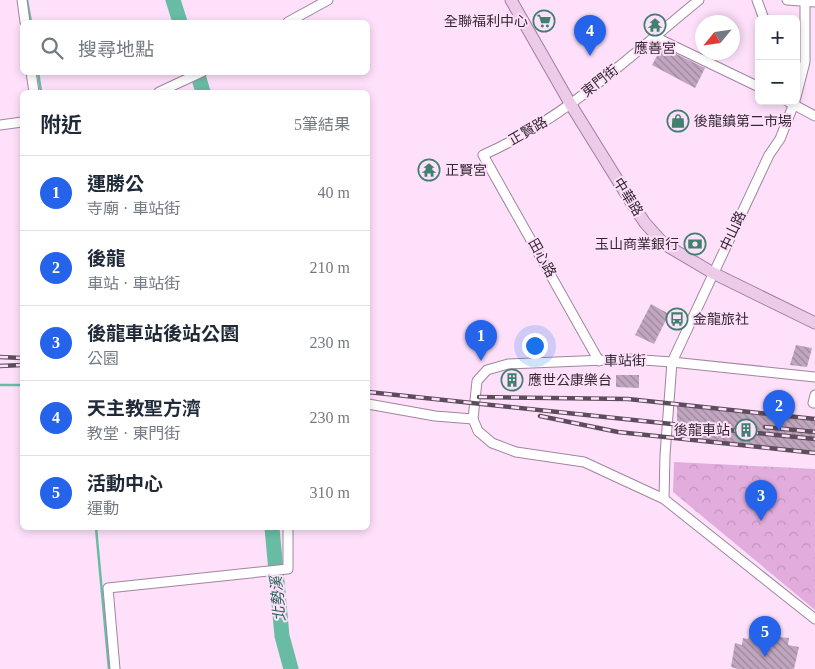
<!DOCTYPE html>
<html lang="zh-TW">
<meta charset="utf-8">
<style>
:root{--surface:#fff;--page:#f2f2f3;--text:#1f2937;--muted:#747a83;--line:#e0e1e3;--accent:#2563eb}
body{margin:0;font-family:"Times New Roman","Noto Sans TC",serif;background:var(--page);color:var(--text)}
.controls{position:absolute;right:15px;top:15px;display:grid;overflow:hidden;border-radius:8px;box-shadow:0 2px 8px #0003}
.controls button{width:45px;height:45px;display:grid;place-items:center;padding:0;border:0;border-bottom:1px solid var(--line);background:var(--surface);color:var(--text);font:25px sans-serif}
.compass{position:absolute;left:695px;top:15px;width:45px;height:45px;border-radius:50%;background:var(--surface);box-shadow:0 2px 8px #0003;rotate:241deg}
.you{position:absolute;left:534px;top:345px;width:18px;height:18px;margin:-12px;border:4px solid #fff;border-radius:50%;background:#1a73e8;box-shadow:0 0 0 8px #1a73e833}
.badge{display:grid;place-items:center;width:32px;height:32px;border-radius:50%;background:var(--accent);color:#fff;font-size:16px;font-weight:700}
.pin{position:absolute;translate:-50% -41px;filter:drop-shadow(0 1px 2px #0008)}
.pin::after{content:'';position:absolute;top:26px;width:18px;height:15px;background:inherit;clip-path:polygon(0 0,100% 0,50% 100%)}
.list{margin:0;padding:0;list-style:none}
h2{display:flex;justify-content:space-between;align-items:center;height:65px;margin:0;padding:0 20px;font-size:21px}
h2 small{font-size:16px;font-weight:400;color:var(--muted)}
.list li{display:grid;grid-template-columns:32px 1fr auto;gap:15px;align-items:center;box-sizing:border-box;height:75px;padding:0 20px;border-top:1px solid var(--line)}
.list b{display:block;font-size:19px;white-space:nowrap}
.list p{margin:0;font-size:16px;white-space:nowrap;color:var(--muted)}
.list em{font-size:16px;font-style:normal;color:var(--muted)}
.icon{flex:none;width:28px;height:28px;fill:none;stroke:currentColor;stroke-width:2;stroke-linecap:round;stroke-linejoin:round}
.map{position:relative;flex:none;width:815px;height:669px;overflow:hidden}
.search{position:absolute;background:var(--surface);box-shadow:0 2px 8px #0003;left:20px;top:20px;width:350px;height:55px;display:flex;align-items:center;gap:12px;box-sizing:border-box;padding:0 18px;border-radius:8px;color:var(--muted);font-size:19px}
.panel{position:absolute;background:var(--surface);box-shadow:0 2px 8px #0003;left:20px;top:90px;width:350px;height:440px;border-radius:8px}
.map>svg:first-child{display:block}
</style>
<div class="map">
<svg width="815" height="669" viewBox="0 0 815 669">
<defs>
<pattern id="park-crowns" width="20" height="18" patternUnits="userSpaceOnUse" patternTransform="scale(1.25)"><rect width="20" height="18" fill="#e2addd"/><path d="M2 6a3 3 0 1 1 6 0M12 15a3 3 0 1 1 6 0" fill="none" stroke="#c295be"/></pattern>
<pattern id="building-back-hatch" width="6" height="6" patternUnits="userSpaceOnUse" patternTransform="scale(1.25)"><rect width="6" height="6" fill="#c1a6bf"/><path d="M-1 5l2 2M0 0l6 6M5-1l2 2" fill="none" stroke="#9d879c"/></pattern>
</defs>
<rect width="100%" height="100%" fill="#fee0fb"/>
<path fill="url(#park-crowns)" d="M 674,462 L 815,469 L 815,610 L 673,492 Z"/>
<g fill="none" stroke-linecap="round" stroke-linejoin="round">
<g stroke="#69bca4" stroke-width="2.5">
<path d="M 27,0 L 31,22"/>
<path d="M 38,72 L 41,92"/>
<path d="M 0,385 L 22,385"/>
<path d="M 96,528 L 109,669"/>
</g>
<g stroke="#69bca4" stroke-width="15">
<path d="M 173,0 L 180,22"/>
<path d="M 197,72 L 203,92"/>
<path d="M 272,528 L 282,636 L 291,669"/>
</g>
</g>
<g fill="url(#building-back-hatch)">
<path d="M 662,47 L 705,68 L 695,88 L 652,65 Z"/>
<path d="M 651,304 L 669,314 L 654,344 L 635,335 Z"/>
<path d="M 796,345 L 812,348 L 807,367 L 790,365 Z"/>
<path d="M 508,374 L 517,375 L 516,386 L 507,385 Z"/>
<path d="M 616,375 L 639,375 L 639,388 L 616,387 Z"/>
<path d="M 677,404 L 815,421 L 815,453 L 677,440 Z"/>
<path d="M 750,634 L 789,638 L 788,645 L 799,647 L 794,669 L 738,669 L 731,667 L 735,643 L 742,645 L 743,638 L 748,639 Z"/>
</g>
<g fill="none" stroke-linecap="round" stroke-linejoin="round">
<g stroke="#a0859d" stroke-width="11">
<g id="minor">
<path d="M 22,0 L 25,22"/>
<path d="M 757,0 L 764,19"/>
<path d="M 787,0 L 815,2"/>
<path d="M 288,22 L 328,0"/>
<path d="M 655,37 L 759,87"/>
<path d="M 31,72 L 34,92"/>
<path d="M 159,92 L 202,72"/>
<path d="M 796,97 L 805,62 L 805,0"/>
<path d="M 787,101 L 815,116"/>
<path d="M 0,125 L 22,122"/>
<path d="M 599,361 L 483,155 C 566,118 630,56 699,0"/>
<path d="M 815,377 L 672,362 L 629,359 L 508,364 L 487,370 L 477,381 L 473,419 L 478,431 L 492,443 L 516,452 L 584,462 L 664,499 L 815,619"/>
<path d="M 815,395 L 813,403 L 815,403"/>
<path d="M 368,404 L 435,416 L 473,419"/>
<path d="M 664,499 L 665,455 L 672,362 L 769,155 L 780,139 L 795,101"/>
<path d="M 115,669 L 108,588 L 288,569 L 288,528"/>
</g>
</g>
<g stroke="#a37ba0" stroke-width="13">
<path id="major" d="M 511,0 L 571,105 L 633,205 L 645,223 L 664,244 L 713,273 L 815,323"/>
</g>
<use href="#minor" stroke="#fff" stroke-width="9"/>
<use href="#major" stroke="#eccbe9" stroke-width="11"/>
<g stroke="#5c4d5b" stroke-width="4.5">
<g id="rail">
<path d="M 0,357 L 22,358"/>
<path d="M 0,366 L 22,365"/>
<path d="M 368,392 L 815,439"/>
<path d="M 479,397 L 628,399 L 815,419"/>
<path d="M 540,416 L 618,432 L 815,453"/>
<path d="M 765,427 L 815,432"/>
</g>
</g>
<use href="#rail" stroke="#fee0fb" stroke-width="2.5" stroke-dasharray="8" stroke-linecap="butt"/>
</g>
<defs>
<g id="supermarket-ring" transform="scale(1.125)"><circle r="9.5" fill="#fee0fb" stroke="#40806e" stroke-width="1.5"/><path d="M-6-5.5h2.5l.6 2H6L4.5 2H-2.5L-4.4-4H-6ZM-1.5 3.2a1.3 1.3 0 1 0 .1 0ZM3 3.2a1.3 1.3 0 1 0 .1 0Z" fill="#40806e"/></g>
<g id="temple-ring" transform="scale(1.125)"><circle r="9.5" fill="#fee0fb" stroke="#40806e" stroke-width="1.5"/><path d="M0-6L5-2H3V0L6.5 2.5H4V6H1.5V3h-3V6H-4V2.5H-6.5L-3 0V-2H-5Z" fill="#40806e"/></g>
<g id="shop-ring" transform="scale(1.125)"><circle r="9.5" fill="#fee0fb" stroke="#40806e" stroke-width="1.5"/><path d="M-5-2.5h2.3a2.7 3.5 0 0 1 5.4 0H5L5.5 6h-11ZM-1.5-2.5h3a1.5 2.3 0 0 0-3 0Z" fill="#40806e"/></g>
<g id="bank-ring" transform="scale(1.125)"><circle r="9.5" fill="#fee0fb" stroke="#40806e" stroke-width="1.5"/><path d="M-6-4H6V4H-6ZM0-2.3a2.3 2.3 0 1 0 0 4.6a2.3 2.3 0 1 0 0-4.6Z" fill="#40806e"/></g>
<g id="bus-ring" transform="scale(1.125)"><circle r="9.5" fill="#fee0fb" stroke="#40806e" stroke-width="1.5"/><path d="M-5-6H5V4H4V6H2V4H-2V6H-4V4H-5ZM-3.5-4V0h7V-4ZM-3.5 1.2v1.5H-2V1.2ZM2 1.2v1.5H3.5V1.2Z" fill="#40806e"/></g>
<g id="building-ring" transform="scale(1.125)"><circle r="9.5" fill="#fee0fb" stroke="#40806e" stroke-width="1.5"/><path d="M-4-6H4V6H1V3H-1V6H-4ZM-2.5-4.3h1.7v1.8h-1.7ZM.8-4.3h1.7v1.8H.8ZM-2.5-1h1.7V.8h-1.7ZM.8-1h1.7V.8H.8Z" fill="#40806e"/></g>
</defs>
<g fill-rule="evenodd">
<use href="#supermarket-ring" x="544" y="21"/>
<use href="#temple-ring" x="655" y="25"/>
<use href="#shop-ring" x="678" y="121"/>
<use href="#temple-ring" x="429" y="170"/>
<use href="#bank-ring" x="695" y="244"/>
<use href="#bus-ring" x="677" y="319"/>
<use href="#building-ring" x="512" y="380"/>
<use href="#building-ring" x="746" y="430"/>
</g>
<g text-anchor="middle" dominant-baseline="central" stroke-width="4" stroke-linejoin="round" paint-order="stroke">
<g font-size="14" fill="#332832" stroke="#fee0fb" text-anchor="start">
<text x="528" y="21" text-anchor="end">全聯福利中心</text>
<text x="655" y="48" text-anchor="middle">應善宮</text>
<text x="694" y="121">後龍鎮第二市場</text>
<text x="445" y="170">正賢宮</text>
<text x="679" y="244" text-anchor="end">玉山商業銀行</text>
<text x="693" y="319">金龍旅社</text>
<text x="528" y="380">應世公康樂台</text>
<text x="730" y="430" text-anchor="end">後龍車站</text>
</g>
<g font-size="14" fill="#332832" stroke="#fee0fb">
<text transform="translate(600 81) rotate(-38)">東門街</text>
<text transform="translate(528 131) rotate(-30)">正賢路</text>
<text transform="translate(628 197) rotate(58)">中華路</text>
<text transform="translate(733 231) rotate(-65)">中山路</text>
<text transform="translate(542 258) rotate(61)">田心路</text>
<text transform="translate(625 361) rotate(-1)">車站街</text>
</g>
<g font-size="15" font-style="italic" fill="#1b5e4e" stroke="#fee0fb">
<text transform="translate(278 599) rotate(-95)">北勢溪</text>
</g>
</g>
</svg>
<div class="controls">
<button>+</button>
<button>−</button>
</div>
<svg class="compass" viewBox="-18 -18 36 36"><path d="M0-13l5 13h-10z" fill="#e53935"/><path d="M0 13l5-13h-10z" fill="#747a83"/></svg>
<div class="you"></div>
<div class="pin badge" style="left:481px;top:361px">1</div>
<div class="pin badge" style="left:779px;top:431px">2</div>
<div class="pin badge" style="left:761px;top:521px">3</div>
<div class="pin badge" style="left:590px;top:56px">4</div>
<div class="pin badge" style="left:765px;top:657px">5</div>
<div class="search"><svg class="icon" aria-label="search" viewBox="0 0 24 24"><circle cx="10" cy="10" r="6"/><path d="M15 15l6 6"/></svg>搜尋地點</div>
<section class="panel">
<h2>附近<small>5筆結果</small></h2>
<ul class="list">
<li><span class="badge">1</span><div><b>運勝公</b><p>寺廟 · 車站街</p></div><em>40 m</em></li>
<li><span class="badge">2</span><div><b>後龍</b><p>車站 · 車站街</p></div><em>210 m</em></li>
<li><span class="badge">3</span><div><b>後龍車站後站公園</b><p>公園</p></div><em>230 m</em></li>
<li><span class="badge">4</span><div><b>天主教聖方濟</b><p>教堂 · 東門街</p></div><em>230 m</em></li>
<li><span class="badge">5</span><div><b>活動中心</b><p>運動</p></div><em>310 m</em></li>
</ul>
</section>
</div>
